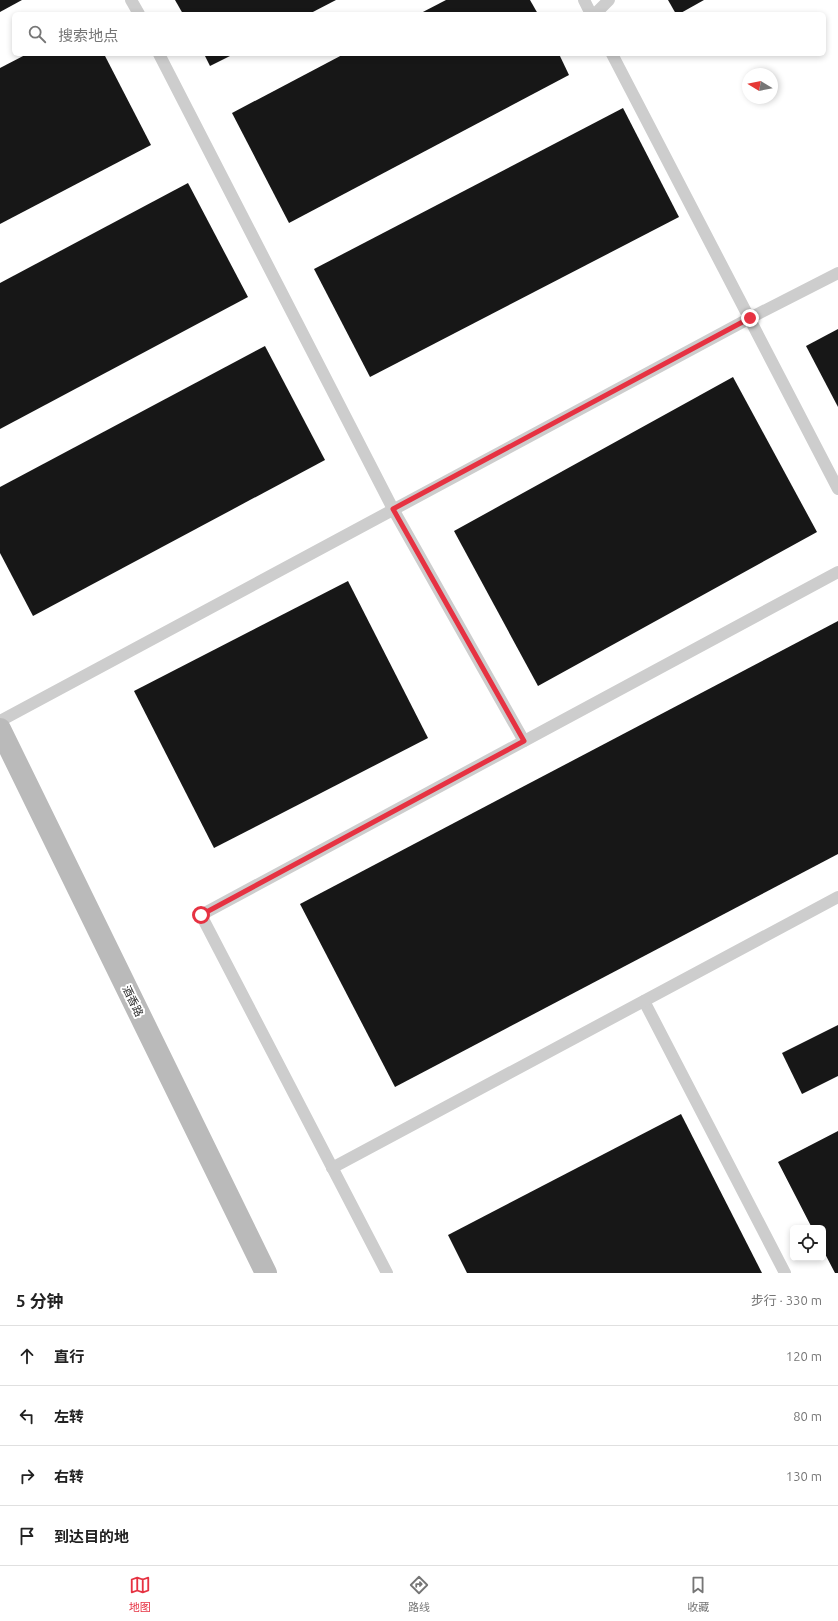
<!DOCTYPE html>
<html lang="zh">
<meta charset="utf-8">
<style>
:root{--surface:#fff;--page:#f2f2f2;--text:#222;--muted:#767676;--line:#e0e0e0;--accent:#e63242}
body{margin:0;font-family:Ubuntu,"Noto Sans SC",sans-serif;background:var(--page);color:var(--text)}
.controls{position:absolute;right:12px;bottom:12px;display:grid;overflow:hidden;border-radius:6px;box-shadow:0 2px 6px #0003}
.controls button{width:36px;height:36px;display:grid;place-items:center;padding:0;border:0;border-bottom:1px solid var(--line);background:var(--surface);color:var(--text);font:20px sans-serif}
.compass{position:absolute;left:742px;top:68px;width:36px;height:36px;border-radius:50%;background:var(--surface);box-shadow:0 2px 6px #0003;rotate:280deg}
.stop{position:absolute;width:12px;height:12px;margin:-9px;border:3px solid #e63242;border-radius:50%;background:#fff}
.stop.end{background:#e63242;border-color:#fff;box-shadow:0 1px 4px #0008}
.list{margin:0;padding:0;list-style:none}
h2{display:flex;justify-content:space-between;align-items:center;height:52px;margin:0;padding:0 16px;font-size:17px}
h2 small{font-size:13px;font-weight:400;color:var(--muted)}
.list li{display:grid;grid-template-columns:26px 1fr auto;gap:12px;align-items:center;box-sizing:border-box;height:60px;padding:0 16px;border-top:1px solid var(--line)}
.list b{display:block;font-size:15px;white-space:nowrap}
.list em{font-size:13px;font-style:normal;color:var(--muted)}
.icon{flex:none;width:22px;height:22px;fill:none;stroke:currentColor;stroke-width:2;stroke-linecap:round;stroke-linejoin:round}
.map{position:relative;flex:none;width:838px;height:1273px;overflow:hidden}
.search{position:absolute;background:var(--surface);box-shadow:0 2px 6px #0003;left:12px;right:12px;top:12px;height:44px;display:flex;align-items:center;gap:10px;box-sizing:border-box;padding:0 14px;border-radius:6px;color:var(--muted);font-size:15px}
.sheet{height:292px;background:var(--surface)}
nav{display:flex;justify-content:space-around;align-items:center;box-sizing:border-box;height:56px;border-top:1px solid var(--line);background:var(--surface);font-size:11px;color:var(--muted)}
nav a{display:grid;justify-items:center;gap:2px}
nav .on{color:var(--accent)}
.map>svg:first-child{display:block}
</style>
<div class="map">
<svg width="838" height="1273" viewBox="0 0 838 1273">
<rect width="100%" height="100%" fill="#fff"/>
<g fill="#171717">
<path d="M 0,0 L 22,0 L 0,12 Z"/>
<path d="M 175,0 L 336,0 L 309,14 L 183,14 Z"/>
<path d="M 446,0 L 530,0 L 538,14 L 419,14 Z"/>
<path d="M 668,0 L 704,0 L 679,14 L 676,14 Z"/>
<path d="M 27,54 L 104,54 L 151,145 L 0,224 L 0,68 Z"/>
<path d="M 204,54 L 234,54 L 210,66 Z"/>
<path d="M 344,54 L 559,54 L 569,75 L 289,223 L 232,113 Z"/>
<path d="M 623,108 L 679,217 L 370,377 L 314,269 Z"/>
<path d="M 188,183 L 248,297 L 0,429 L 0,283 Z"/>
<path d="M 838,329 L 838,407 L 806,346 Z"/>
<path d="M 265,346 L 325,460 L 33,616 L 0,553 L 0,487 Z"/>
<path d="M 733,377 L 817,532 L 538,686 L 454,531 Z"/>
<path d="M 348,581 L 428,738 L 214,848 L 134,691 Z"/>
<path d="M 838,621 L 838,854 L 395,1087 L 300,904 Z"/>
<path d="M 838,1025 L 838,1076 L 802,1094 L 782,1053 Z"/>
<path d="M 681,1114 L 762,1273 L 467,1273 L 448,1235 Z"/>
<path d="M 838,1131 L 838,1273 L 835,1273 L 823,1250 L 823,1228 L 812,1228 L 778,1162 Z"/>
</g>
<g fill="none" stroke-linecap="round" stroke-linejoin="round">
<g stroke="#cdcdcd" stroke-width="12">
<path d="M 131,0 L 139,14"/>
<path d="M 584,0 L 591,14"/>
<path d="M 595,14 L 609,0"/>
<path d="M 159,54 L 393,509 L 524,741"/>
<path d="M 612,54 L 838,489"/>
<path d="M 0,721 L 750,318 L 838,273"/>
<path d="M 644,1001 L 785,1273"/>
<path d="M 332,1168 L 838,897"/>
<path d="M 387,1273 L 201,915 L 838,572"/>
</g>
<path stroke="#bababa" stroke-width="22" d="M 0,729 L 266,1273"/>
</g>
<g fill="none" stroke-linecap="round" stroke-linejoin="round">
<path stroke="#e63242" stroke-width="5" d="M 201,915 L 524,741 L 393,509 L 750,318"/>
</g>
<g text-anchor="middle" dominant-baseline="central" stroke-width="4" stroke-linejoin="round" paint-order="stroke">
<g font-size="11" fill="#303030" stroke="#fff">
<text transform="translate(133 1001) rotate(64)">酒香路</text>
</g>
</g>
</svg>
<div class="controls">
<button><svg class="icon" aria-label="locate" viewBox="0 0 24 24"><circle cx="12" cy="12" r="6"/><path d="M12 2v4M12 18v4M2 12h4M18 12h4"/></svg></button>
</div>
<svg class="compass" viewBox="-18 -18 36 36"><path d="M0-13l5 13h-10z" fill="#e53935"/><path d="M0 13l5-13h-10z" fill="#767676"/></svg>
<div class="stop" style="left:201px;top:915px"></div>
<div class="stop end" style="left:750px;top:318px"></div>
<div class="search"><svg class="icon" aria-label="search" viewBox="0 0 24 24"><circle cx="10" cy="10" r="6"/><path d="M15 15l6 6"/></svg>搜索地点</div>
</div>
<section class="sheet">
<h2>5 分钟<small>步行 · 330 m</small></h2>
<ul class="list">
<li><svg class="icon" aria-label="ahead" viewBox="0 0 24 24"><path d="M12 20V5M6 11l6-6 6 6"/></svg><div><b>直行</b></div><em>120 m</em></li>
<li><svg class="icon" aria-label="left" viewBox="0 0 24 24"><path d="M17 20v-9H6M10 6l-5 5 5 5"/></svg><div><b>左转</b></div><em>80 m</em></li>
<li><svg class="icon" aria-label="right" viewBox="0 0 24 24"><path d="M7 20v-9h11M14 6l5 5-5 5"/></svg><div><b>右转</b></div><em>130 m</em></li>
<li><svg class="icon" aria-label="arrive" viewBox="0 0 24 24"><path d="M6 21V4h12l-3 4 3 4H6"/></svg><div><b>到达目的地</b></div></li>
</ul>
</section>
<nav>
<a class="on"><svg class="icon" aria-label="map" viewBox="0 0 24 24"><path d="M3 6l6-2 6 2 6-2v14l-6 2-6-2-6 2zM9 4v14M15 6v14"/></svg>地图</a>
<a><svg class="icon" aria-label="directions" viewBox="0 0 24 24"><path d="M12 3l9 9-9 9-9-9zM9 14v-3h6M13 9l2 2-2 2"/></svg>路线</a>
<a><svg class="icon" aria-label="saved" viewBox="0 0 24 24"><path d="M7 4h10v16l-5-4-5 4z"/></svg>收藏</a>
</nav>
